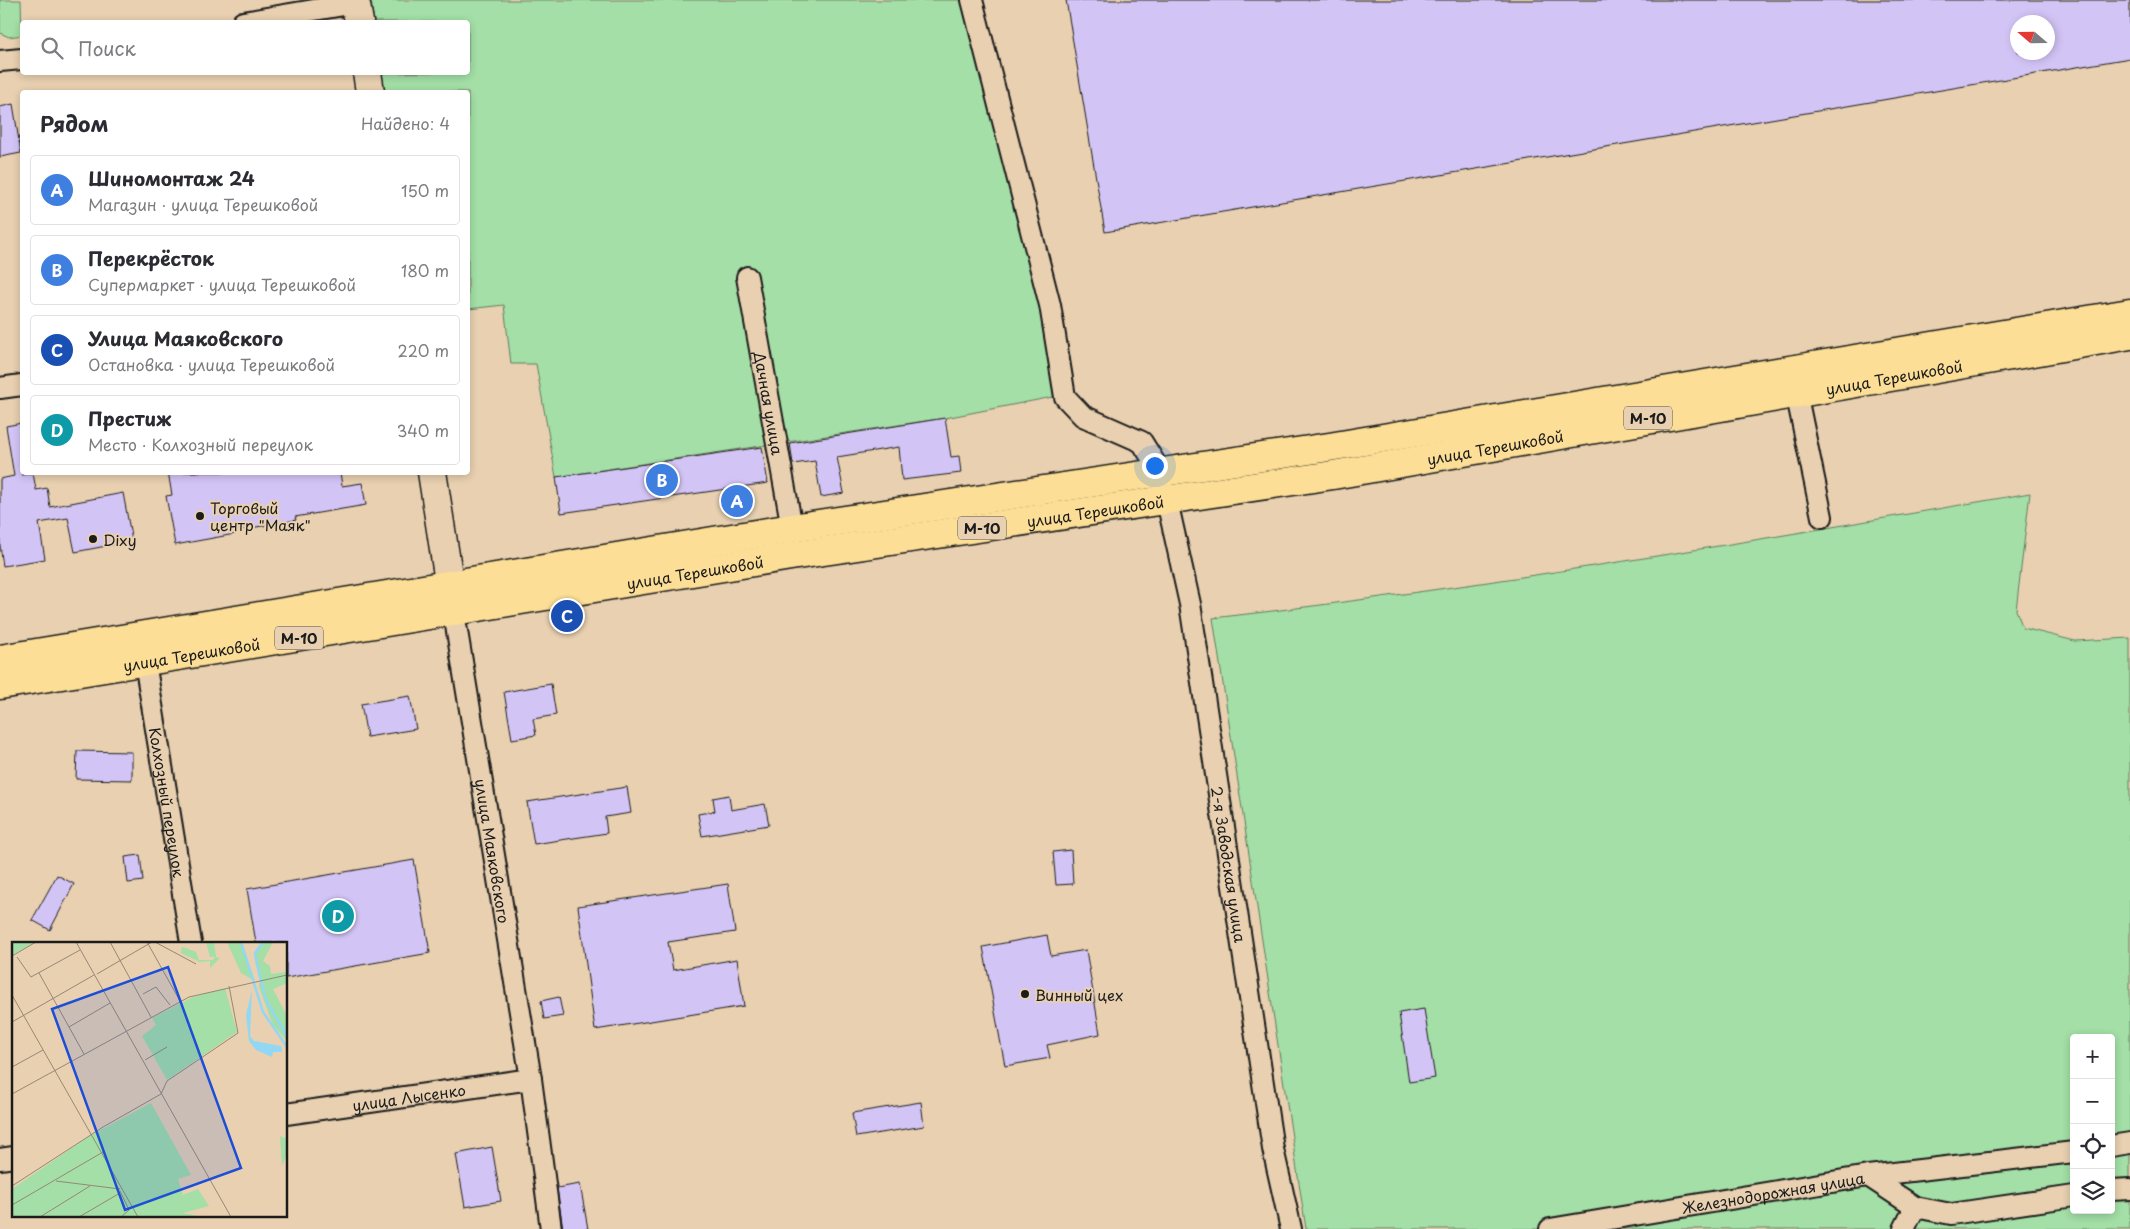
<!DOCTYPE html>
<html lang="ru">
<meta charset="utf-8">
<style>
:root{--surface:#fff;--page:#f7f7f7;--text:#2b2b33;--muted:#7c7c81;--line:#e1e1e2;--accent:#1c1c1c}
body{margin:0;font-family:"Playpen Sans",sans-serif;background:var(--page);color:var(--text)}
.controls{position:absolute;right:15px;bottom:15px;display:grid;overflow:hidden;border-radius:5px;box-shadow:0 2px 8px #0003}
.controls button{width:45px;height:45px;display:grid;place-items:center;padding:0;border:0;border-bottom:1px solid var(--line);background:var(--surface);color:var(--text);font:25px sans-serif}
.compass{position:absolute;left:2010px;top:15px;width:45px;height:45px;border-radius:50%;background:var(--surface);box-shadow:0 2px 8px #0003;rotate:290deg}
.you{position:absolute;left:1154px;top:465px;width:18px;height:18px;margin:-12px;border:4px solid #fff;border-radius:50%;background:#1a73e8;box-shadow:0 0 0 8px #1a73e833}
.badge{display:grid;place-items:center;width:32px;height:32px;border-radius:50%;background:var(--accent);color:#fff;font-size:16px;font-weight:700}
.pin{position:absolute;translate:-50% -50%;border:2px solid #fff;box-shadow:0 1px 5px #0006}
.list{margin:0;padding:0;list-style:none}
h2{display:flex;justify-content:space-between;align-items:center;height:65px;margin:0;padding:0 20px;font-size:21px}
h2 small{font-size:16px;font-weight:400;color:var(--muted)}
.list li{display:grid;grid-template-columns:32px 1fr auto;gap:15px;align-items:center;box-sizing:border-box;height:70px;margin:0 10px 10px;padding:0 10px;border:1px solid var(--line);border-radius:5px}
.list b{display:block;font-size:19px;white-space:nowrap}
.list p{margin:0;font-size:16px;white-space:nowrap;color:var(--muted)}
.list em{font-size:16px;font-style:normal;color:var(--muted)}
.icon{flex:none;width:28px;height:28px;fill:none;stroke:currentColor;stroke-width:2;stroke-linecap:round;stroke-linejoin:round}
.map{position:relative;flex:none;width:2130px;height:1229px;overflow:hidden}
.search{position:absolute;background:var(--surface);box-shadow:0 2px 8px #0003;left:20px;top:20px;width:450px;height:55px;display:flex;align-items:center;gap:12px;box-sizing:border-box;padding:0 18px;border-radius:5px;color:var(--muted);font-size:19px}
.panel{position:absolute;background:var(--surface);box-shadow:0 2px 8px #0003;left:20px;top:90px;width:450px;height:385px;border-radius:5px}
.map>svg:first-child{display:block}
</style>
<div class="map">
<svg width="2130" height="1229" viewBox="0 0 2130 1229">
<rect width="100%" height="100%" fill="#e8d0b0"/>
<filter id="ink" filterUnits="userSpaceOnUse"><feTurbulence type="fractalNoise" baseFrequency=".02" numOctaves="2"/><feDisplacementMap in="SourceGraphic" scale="10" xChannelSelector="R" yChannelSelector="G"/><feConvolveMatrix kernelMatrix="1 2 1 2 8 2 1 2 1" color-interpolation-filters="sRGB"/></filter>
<g filter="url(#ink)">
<g fill="#a3dfa6" stroke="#607e61" fill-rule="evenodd">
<path d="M 0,0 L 21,0 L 22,35 L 9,37 L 0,33 Z"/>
<path d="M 371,0 L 966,0 L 1034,272 L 1058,396 L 945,418 L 556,477 L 536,364 L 511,364 L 504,305 L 468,309 L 468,92 L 385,92 L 382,73 L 468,72 L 468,22 L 374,22 Z"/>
<path d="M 2030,493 L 2016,610 L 2023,628 L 2075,641 L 2130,638 L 2130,1229 L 1306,1229 L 1213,618 C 1487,587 1758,540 2030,493 ZM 2074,1038 L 2111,1038 L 2111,1210 L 2074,1210 Z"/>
</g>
<g fill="#d3c4f6" stroke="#1c1c1c" fill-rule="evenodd">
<path d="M 1066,0 L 2130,0 L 2130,58 L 1105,232 ZM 2018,22 L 2048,22 L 2048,52 L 2018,52 Z"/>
<path d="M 13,104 L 21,153 L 0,157 L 0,107 Z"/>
<path d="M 945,418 L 951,457 L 959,456 L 961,473 L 902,480 L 899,447 L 837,457 L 844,493 L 821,497 L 815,461 L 793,464 L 790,443 Z"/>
<path d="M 22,423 L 22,475 L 33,473 L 36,490 L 47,488 L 50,507 L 123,493 L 132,541 L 75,552 L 68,518 L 39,523 L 45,559 L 3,566 L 0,545 L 0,479 L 14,476 L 6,426 Z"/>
<path d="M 762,447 L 768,483 L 561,513 L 556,477 Z"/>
<path d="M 168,472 L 340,472 L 342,486 L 362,483 L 366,505 L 295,517 L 296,520 L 234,531 L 235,534 L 175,545 L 166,496 L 172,495 Z"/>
<path d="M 551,684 L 556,715 L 533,719 L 536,735 L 512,739 L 504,692 Z"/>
<path d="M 410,696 L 416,729 L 367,737 L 361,704 Z"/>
<path d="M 77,751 L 132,752 L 132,780 L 76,779 Z"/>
<path d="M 627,787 L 631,813 L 605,817 L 607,833 L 534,844 L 527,802 Z"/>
<path d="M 729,795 L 731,810 L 765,804 L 769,825 L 702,836 L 698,814 L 715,811 L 713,798 Z"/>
<path d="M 1071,850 L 1073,884 L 1056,885 L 1053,852 Z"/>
<path d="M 140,855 L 143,881 L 128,883 L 125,857 Z"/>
<path d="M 414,860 L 430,953 L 286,978 L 286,943 L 256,943 L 247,889 Z"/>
<path d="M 57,875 L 74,884 L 50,930 L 32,920 Z"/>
<path d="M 728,884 L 735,932 L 668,942 L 673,970 L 737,959 L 744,1006 L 595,1030 L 578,906 Z"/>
<path d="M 1047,935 L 1051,956 L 1086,950 L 1100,1034 L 1047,1045 L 1050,1058 L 1005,1066 L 983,947 Z"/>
<path d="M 559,997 L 563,1016 L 544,1019 L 541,1001 Z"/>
<path d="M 1424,1009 L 1435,1078 L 1409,1082 L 1399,1013 Z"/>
<path d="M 921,1102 L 924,1126 L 856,1137 L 852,1113 Z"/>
<path d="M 492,1147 L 501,1201 L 465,1207 L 456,1154 Z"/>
<path d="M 580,1184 L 588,1229 L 563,1229 L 557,1188 Z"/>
</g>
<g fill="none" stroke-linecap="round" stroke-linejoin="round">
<g stroke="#1c1c1c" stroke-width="24">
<g id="street">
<path id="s1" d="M 972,0 L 1050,305 L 1065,397 L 1083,416 L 1142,442 L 1155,463 L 1167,501 L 1190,604 L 1273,1149 L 1291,1229"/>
<path d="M 243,22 L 356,3"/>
<path d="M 0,61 L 22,59"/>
<path id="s2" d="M 747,277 L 792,528"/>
<path d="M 0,388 L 22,385"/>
<path d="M 1796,392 L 1822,517"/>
<path id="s3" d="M 454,613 L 531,1079 L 551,1229"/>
<path id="s4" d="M 145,662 L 191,943"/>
<path id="s5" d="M 286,1114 L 531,1079"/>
<path d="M 2111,1146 L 2130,1143"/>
<path d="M 0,1159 L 14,1157"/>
<path d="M 1868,1176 L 1915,1207 L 1951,1214 L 2074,1196"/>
<path d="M 2111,1190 L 2130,1189"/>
<path id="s6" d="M 1550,1229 L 1868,1176 L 2074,1152"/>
<path d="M 1904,1229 L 1915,1207"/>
</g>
</g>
<g stroke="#1c1c1c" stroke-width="31">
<g id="secondary">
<path d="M 355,0 L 359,22"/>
<path d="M 367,72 L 370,92"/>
<path d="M 432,472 L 453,607"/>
</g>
</g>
<g stroke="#1c1c1c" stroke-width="31">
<g id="highway">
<path d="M 0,659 L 792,528 L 1329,447 L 2130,313"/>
<path id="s7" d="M 0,685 L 797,555 L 1333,475 L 2130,335"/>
</g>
</g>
<use href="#street" stroke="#e8d0b0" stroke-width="20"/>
<use href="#secondary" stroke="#e8d0b0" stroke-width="28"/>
<use href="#highway" stroke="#fcde96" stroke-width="28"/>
</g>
</g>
<g fill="#1c1c1c" stroke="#e8d0b0" stroke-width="2">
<circle cx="200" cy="516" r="5"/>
<circle cx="93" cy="539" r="5"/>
<circle cx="1025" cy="994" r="5"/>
</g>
<g text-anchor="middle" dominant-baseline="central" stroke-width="4" stroke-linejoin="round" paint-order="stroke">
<g fill="#e8d0b0" stroke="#595248" stroke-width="1">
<rect x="1624" y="406.5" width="48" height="23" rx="4"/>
<rect x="958" y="516.5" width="48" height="23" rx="4"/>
<rect x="275" y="626.5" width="48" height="23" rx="4"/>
</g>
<g font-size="14" font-weight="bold" fill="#1c1c1c">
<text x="1648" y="418">М-10</text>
<text x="982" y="528">М-10</text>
<text x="299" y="638">М-10</text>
</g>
<g font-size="15" fill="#1c1c1c" stroke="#e8d0b0">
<text stroke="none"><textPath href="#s7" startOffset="1919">улица Терешковой</textPath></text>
<text stroke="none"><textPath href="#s2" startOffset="128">Дачная улица</textPath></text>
<text stroke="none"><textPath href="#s7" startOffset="1514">улица Терешковой</textPath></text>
<text stroke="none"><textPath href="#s7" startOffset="1109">улица Терешковой</textPath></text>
<text stroke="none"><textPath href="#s7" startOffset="704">улица Терешковой</textPath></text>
<text stroke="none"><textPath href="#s7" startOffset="194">улица Терешковой</textPath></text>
<text stroke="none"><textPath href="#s4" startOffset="142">Колхозный переулок</textPath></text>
<text stroke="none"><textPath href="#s3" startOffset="241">улица Маяковского</textPath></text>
<text stroke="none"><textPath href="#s1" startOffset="932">2-я Заводская улица</textPath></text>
<text stroke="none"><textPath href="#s5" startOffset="124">улица Лысенко</textPath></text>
<text stroke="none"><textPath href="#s6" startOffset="226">Железнодорожная улица</textPath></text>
</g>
<g font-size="15" fill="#1c1c1c" stroke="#e8d0b0" text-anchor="start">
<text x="210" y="507">Торговый<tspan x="210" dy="17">центр "Маяк"</tspan></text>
<text x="103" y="539">Dixy</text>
<text x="1035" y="994">Винный цех</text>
</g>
</g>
<g transform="translate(12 942)">
<rect width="275" height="275" fill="#e8d0b0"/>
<path d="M 0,0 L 23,0 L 0,13 ZM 194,0 L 202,0 L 204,15 L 208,16 L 198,26 L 198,19 L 188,20 L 169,11 L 170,5 L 174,6 L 184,10 L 187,18 L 201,18 L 203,15 L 198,15 ZM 215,0 L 230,0 L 243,39 L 229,31 ZM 261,0 L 251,19 L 258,24 L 259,32 L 275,30 L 275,41 L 261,47 L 275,74 L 275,99 L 261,83 L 247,45 L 248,35 L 243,11 L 248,1 ZM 213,46 L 225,90 L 155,138 L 130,94 L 144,83 L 140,76 L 181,55 ZM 139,161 L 179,233 L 166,237 L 171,253 L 186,247 L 197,264 L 171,271 L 191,275 L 0,275 L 0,247 L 79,193 ZM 268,194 L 275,197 L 275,213 L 270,224 Z" fill="#a3dfa6"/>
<path d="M 240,48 L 238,94 L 242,99 L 269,104 L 270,110 L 261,110 L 260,115 L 244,108 L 237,99 L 234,73 Z" fill="#92d7f4"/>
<path fill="none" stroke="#92d7f4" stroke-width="2.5" d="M 229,0 L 251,70 L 275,105M 251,0 L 243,11 L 245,23 L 254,58 L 275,94"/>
<path fill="none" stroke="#968875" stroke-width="1" d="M 64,0 L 219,275M 98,0 L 139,75M 135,0 L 168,59M 143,0 L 184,22M 0,14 L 24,0M 5,15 L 19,35 L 68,8M 27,31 L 72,112M 85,32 L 140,0M 131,52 L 144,45 L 158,63M 0,53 L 126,275M 0,80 L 82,33M 57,85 L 98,61M 133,118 L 155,105M 0,125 L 31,108M 0,152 L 177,55 L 275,33M 44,239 L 108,247M 0,244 L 91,185 L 149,152 L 155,139 L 226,91 L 217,44M 108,249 L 117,268 L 109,275M 0,263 L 91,210M 28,275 L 78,244M 67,275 L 108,251"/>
<path fill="#1d4ed8" fill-opacity="0.15" stroke="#1d4ed8" stroke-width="2.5" d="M 156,25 L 229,226 L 113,268 L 40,67 Z"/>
<rect width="275" height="275" fill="none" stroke="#1c1c1c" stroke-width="2.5"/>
</g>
</svg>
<div class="controls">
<button>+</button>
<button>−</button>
<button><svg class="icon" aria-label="locate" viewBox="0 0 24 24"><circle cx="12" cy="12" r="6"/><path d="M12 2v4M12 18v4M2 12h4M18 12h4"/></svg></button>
<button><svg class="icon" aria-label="layers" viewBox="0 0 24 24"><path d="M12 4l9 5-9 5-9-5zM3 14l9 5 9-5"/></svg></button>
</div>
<svg class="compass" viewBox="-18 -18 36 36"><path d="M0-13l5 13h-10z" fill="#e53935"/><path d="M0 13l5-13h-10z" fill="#7c7c81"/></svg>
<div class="you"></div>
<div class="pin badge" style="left:737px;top:501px;background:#3f7fe0">A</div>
<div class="pin badge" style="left:662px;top:480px;background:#3f7fe0">B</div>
<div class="pin badge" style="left:567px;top:616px;background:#1a4fb4">C</div>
<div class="pin badge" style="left:338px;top:916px;background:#0f9aa8">D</div>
<div class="search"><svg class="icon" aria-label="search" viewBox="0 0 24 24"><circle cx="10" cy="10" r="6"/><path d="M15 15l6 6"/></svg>Поиск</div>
<section class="panel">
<h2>Рядом<small>Найдено: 4</small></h2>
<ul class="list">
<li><span class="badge" style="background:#3f7fe0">A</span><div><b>Шиномонтаж 24</b><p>Магазин · улица Терешковой</p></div><em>150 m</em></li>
<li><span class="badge" style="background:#3f7fe0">B</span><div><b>Перекрёсток</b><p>Супермаркет · улица Терешковой</p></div><em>180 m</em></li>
<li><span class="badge" style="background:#1a4fb4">C</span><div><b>Улица Маяковского</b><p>Остановка · улица Терешковой</p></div><em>220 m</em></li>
<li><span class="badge" style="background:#0f9aa8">D</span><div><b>Престиж</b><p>Место · Колхозный переулок</p></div><em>340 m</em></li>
</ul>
</section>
</div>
